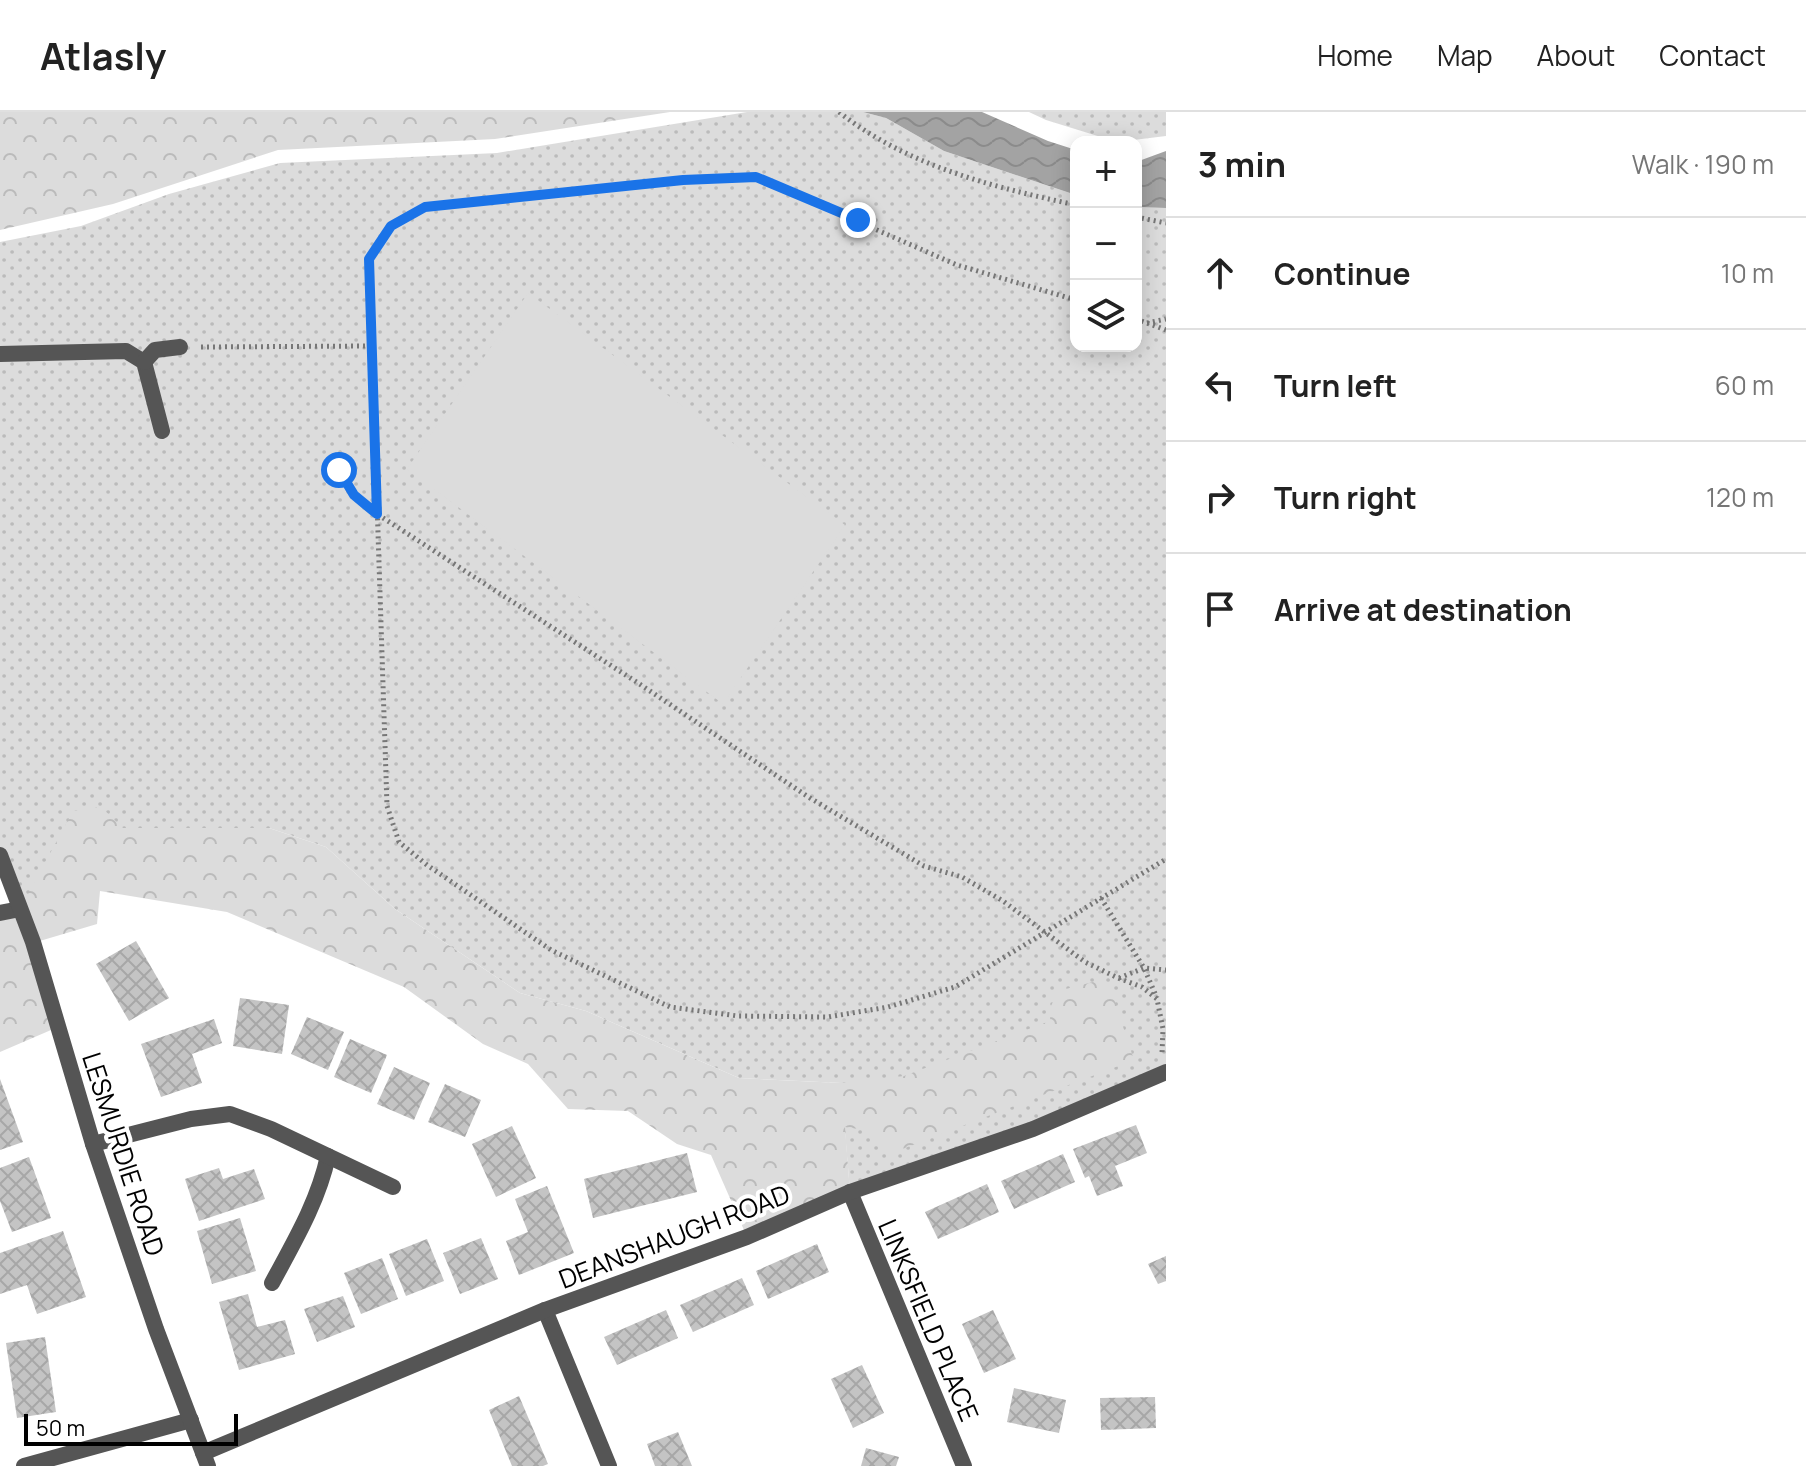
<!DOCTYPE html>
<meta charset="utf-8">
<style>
:root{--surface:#fff;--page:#f6f6f6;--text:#222;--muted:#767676;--line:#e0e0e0}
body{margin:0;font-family:Manrope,sans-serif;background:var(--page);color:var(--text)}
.controls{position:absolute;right:24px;top:24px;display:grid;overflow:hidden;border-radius:16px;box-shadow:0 4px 20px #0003}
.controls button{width:72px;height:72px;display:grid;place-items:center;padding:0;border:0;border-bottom:2px solid var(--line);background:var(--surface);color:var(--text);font:40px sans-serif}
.scale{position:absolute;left:24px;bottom:20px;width:214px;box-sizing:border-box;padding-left:8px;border:4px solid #000;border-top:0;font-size:22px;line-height:28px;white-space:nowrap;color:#000;-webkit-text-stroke:6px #fff;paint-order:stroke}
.stop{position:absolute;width:24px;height:24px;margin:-18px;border:6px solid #1a73e8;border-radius:50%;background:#fff}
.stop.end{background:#1a73e8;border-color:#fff;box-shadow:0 2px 8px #0008}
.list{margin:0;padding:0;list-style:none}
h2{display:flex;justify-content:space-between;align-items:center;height:104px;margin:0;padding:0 32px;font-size:34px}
h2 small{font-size:26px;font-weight:400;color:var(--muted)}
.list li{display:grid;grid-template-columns:52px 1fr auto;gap:24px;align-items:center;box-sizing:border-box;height:112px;padding:0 32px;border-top:2px solid var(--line)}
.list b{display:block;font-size:30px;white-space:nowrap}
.list em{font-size:26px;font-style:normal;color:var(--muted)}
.icon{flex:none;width:44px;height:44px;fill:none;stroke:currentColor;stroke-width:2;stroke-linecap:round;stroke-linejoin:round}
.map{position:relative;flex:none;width:1166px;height:1354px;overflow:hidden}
header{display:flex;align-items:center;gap:48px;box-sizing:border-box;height:112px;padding:0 40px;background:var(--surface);border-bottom:2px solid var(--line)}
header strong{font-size:38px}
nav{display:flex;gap:44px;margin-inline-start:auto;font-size:28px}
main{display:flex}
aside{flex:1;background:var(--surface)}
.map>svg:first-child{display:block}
</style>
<header>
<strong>Atlasly</strong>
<nav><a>Home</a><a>Map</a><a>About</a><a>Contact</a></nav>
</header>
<main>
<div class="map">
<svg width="1166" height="1354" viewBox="0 0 1166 1354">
<defs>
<pattern id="grass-dots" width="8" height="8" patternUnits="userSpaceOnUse" patternTransform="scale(2)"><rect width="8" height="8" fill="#dcdcdc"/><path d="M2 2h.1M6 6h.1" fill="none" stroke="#bbb" stroke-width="1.8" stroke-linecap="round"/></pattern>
<pattern id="forest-crowns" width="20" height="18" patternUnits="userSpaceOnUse" patternTransform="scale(2)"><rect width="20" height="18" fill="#dcdcdc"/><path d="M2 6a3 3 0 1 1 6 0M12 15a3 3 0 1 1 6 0" fill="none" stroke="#bbb"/></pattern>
<pattern id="water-waves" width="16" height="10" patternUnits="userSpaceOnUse" patternTransform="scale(2)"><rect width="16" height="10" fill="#a3a3a3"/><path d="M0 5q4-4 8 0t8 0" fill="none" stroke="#8b8b8b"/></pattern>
<pattern id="building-cross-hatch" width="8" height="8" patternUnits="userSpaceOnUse" patternTransform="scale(2)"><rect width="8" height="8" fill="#c4c4c4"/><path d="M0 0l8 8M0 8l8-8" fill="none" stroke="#a7a7a7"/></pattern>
</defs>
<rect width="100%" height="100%" fill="#fff"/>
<g fill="url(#grass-dots)">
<path d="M 747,0 L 863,0 L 886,6 L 944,39 L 1076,83 L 1076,234 L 1136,234 L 1136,95 L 1166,96 L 1166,959 L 850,1080 L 841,971 L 739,966 L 586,899 L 520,881 L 395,797 L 326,735 L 269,716 L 122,716 L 20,797 L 0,743 L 0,130 L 81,114 L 169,82 L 280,51 L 497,41 Z"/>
<path d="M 1029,0 L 1166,0 L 1166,24 L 1117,30 L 1046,8 Z"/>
</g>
<g fill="url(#forest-crowns)">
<path d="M 0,0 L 670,0 L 495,27 L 278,38 L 113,92 L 0,118 Z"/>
<path d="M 101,695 L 123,716 L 269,716 L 326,735 L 395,797 L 520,881 L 586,899 L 739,966 L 841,971 L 904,964 L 1050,909 L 1051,894 L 1058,879 L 1093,870 L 1111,878 L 1134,948 L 892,1041 L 871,1019 L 845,1015 L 850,1080 L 747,1125 L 711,1043 L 677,1032 L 628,999 L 568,997 L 528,952 L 483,932 L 404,875 L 227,800 L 100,779 L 97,812 L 33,831 L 58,915 L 0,940 L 0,801 L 20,797 L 73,699 Z"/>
</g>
<path fill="#dcdcdc" d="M 528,181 L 845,413 L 723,592 L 407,357 Z"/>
<g fill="url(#water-waves)">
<path d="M 863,0 L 982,0 L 1048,29 L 1076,38 L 1076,83 L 944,39 L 886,6 Z"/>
<path d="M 1166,39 L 1166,96 L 1136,95 L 1136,50 Z"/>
</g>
<g fill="url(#building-cross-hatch)">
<path d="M 136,829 L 169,886 L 129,909 L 96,852 Z"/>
<path d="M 240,886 L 289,893 L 282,942 L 233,934 Z"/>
<path d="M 307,905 L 344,920 L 328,958 L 291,942 Z"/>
<path d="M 214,907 L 222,931 L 192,942 L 202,971 L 161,985 L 141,932 Z"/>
<path d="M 350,927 L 387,943 L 371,981 L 334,965 Z"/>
<path d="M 394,955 L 430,971 L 414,1008 L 377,992 Z"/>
<path d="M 0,967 L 23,1030 L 0,1038 Z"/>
<path d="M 445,972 L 481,988 L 465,1025 L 428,1010 Z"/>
<path d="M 1136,1013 L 1147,1041 L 1115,1054 L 1123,1074 L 1097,1084 L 1089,1064 L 1085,1066 L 1073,1037 Z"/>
<path d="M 512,1014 L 536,1066 L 496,1085 L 472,1032 Z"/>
<path d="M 687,1041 L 697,1080 L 593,1106 L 584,1067 Z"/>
<path d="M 1063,1042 L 1075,1070 L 1014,1097 L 1001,1069 Z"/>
<path d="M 29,1045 L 51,1106 L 12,1120 L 0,1089 L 0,1056 Z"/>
<path d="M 219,1056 L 223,1067 L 254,1057 L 265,1087 L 199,1109 L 185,1067 Z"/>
<path d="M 987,1072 L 999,1100 L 938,1127 L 925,1100 Z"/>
<path d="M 547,1074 L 574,1141 L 519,1163 L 506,1129 L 528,1120 L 515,1087 Z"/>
<path d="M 240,1106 L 256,1159 L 212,1172 L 197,1119 Z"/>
<path d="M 63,1119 L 86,1185 L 37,1202 L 27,1173 L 0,1182 L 0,1141 Z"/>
<path d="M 481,1126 L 498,1167 L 460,1182 L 443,1141 Z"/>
<path d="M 427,1127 L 444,1169 L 406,1184 L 389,1142 Z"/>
<path d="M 817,1132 L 829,1160 L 768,1187 L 756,1159 Z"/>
<path d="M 1166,1144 L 1166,1169 L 1158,1172 L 1148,1152 Z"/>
<path d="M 382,1146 L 398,1187 L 361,1202 L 344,1161 Z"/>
<path d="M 742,1166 L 754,1193 L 693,1220 L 680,1193 Z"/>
<path d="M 248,1182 L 257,1215 L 285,1208 L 295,1242 L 239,1258 L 219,1190 Z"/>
<path d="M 343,1184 L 355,1215 L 317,1230 L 304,1197 Z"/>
<path d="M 666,1198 L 678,1226 L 617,1253 L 604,1225 Z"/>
<path d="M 993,1198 L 1016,1247 L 984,1261 L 962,1212 Z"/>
<path d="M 45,1225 L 56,1300 L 17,1306 L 6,1231 Z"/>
<path d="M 862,1253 L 884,1301 L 853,1316 L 831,1267 Z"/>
<path d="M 1014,1276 L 1066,1288 L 1059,1321 L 1007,1310 Z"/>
<path d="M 519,1284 L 548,1352 L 543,1354 L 512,1354 L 489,1298 Z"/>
<path d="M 1155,1285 L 1156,1316 L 1101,1318 L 1100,1286 Z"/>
<path d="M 678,1320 L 692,1354 L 655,1354 L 647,1332 Z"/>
<path d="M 866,1336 L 899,1345 L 896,1354 L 861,1354 Z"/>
</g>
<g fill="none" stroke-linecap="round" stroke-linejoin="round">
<g stroke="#777" stroke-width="5" stroke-dasharray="2 4" stroke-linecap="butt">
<path d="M 839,0 C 907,54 993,75 1076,93"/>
<path d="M 1136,105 L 1166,111"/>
<path d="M 1076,188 L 957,153 L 756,65 L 683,68 L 425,95 L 391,114 L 369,147 L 387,694 L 399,730 L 427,753 L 551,838 L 670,895 L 738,904 L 828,905 L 888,895 L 955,875 L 1166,747"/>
<path d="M 1136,207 L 1166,218"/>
<path d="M 1147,211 L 1166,207"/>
<path d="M 201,235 L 371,234"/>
<path d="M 339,358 L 354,383 L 377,402 L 635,569 L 810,686 L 924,754 L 962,765 L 1003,789 L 1085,850 L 1118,866 L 1142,875 L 1157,887 L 1163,917 L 1162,941"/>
<path d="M 1101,786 L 1144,856 L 1157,886"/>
<path d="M 1119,866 L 1144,856 L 1166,858"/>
</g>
<g stroke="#555" stroke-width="16">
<path d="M 0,242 L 126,239 L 144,250 L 162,319"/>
<path d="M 144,250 L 155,238 L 180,235"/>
<path d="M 272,1171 C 294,1130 318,1090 328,1044"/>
</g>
<g stroke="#555" stroke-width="16">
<path d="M 0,801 L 20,797"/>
<path d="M 93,1032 L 191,1007 L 230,1002 L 271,1017 L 393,1075"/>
<path d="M 850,1080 L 964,1354"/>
<path d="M 545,1198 L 609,1354"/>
<path d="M 203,1341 L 545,1198 L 747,1125 L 850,1080 L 1033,1017 L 1166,960"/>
<path d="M 24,1354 L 191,1308"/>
</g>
<path stroke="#555" stroke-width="16" d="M 0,743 L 33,830 L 93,1032 L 156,1217 L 208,1354"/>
</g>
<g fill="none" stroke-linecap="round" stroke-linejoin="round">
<path stroke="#1a73e8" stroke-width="10" d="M 339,358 L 354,383 L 377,402 L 369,147 L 391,114 L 425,95 L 683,68 L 756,65 L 858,108"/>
</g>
<g text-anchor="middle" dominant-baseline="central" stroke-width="8" stroke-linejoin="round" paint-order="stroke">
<g font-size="26" fill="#000" stroke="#fff">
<text transform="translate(124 1042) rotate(72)">LESMURDIE ROAD</text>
<text transform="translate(674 1124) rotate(-21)">DEANSHAUGH ROAD</text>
<text transform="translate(929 1208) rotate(67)">LINKSFIELD PLACE</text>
</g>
</g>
</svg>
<div class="controls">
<button>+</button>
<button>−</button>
<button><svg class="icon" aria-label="layers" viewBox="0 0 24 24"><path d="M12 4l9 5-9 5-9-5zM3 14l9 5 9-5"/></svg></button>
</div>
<div class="scale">50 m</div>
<div class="stop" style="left:339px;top:358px"></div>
<div class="stop end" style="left:858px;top:108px"></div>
</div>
<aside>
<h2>3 min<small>Walk · 190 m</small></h2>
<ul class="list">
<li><svg class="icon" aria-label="ahead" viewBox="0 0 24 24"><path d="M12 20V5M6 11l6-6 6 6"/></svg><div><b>Continue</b></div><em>10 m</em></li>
<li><svg class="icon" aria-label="left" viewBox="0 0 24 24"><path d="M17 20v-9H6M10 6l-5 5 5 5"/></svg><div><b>Turn left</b></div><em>60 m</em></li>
<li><svg class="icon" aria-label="right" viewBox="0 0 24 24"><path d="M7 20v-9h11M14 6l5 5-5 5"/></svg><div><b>Turn right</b></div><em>120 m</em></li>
<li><svg class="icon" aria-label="arrive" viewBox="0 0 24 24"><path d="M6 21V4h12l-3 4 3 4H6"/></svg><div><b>Arrive at destination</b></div></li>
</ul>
</aside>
</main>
